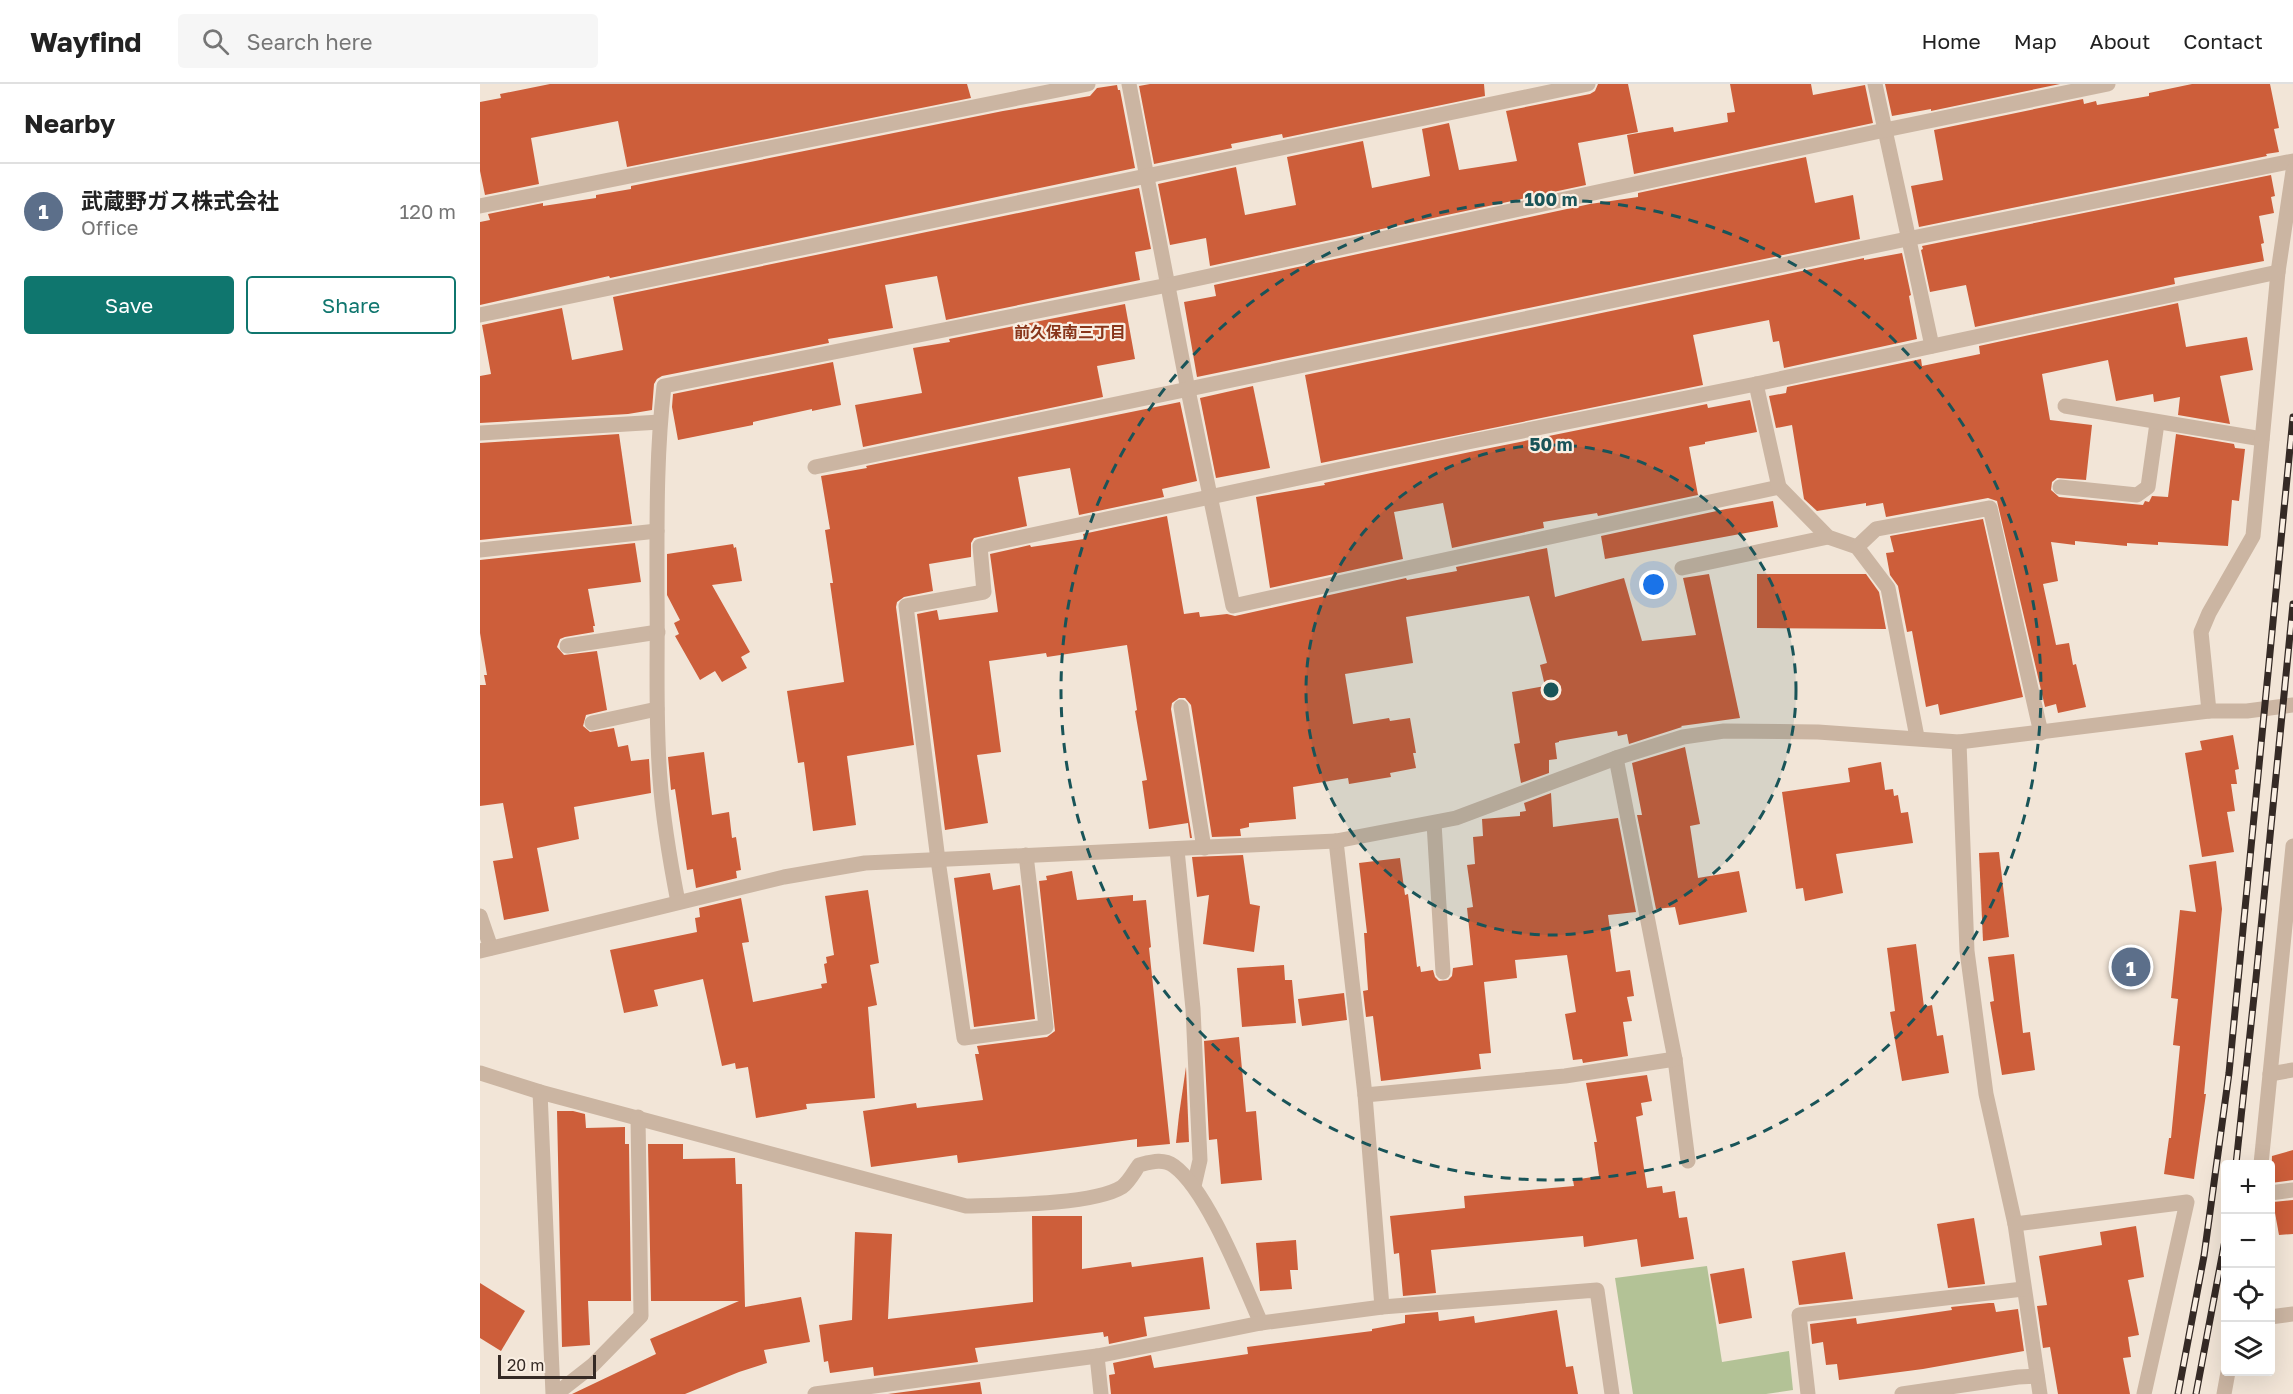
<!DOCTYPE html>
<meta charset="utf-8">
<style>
:root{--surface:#fff;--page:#f6f6f6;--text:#222;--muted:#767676;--line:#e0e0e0;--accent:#0f766e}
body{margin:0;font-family:"Golos Text","Noto Sans JP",sans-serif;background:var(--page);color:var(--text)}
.controls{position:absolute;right:18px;bottom:18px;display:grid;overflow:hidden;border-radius:6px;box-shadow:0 6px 24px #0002}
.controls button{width:54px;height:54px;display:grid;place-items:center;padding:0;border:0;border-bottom:2px solid var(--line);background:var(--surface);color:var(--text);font:30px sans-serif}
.scale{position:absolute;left:18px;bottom:15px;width:98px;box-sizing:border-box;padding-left:6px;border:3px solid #352a25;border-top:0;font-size:16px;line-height:21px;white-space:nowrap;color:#352a25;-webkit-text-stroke:4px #faefe3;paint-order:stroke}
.you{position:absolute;left:1174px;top:501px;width:21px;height:21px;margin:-15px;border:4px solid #fff;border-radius:50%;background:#1a73e8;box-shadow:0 0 0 9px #1a73e833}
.badge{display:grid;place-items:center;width:39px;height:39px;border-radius:50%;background:var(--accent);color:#fff;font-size:20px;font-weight:700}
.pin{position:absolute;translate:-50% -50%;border:3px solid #fff;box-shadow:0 2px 6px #0006}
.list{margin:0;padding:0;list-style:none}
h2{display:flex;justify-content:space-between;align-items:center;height:78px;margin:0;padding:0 24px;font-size:26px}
h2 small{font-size:20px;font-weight:400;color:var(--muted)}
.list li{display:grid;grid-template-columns:39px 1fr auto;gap:18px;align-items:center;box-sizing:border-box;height:96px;padding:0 24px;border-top:2px solid var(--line)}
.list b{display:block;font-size:22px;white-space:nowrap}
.list p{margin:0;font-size:20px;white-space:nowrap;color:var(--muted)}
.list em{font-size:20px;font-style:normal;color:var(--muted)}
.actions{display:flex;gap:12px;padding:18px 24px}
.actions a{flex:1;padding:14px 0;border:2px solid var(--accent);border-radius:6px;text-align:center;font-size:21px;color:var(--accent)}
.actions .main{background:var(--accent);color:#fff}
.icon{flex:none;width:33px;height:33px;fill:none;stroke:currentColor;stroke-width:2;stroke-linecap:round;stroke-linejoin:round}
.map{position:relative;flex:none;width:1813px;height:1310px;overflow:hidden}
header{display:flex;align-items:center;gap:36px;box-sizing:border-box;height:84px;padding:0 30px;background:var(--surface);border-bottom:2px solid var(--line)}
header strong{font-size:28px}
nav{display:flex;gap:33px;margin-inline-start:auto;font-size:21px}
.search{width:420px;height:54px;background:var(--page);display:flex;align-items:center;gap:15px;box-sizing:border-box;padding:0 21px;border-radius:6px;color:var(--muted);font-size:22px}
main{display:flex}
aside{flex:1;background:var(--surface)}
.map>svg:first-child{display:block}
</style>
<header>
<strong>Wayfind</strong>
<div class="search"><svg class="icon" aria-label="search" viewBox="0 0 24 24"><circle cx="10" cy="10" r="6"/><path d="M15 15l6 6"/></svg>Search here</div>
<nav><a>Home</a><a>Map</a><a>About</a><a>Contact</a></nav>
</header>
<main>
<aside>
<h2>Nearby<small></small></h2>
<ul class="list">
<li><span class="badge" style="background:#5c6f8a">1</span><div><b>武蔵野ガス株式会社</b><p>Office</p></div><em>120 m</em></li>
</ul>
<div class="actions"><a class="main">Save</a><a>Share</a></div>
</aside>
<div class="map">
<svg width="1813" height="1310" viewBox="0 0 1813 1310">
<rect width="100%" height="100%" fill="#f2e5d7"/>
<path fill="#b3c296" d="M 1227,1182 L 1242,1278 L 1309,1267 L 1313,1306 L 1286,1310 L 1153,1310 L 1135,1194 Z"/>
<g fill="#cd5e3a">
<path d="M 70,0 L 487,0 L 491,14 L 147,83 L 138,37 L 51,54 L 59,100 L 5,111 L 0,87 L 0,18 L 21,14 L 20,10 Z"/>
<path d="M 670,0 L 1004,0 L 1005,12 L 803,54 L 802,50 L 751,60 L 752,64 L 674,80 L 659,2 Z"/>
<path d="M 1118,0 L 1148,0 L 1158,48 L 1098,59 L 1106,101 L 730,182 L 726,154 L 690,161 L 678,100 L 756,83 L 765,131 L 816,121 L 807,73 L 883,57 L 892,104 L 950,92 L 942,45 L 969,39 L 979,86 L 1037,77 L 1026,27 L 1110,10 L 1115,7 Z"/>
<path d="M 1250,0 L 1331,0 L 1333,11 L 1385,1 L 1393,39 L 1154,90 L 1147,51 L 1193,43 L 1194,48 L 1248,38 L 1247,29 L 1255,28 Z"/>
<path d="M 1405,0 L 1580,0 L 1451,27 L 1451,25 L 1412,32 Z"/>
<path d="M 1712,0 L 1790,0 L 1799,44 L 1794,45 L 1799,68 L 1786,70 L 1787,72 L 1439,143 L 1431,102 L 1463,96 L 1454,46 L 1603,15 L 1604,20 L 1616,17 L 1617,21 L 1669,12 L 1669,9 Z"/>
<path d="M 637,1 L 638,6 L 640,6 L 655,84 L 130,194 L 129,192 L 0,221 L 0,138 L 10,136 L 8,130 L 63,119 L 63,122 L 116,114 L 116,111 L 151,105 L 151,102 L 523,27 L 610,12 L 617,4 Z"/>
<path d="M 1326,73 L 1335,119 L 1373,111 L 1380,155 L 717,293 L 704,218 L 736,212 L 734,201 L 1110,120 L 1158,113 L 1158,109 Z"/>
<path d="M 1791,91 L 1795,112 L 1791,113 L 1794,129 L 1779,132 L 1784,159 L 1781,160 L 1784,177 L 1694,194 L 1695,200 L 1495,243 L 1486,201 L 1450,208 L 1441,166 L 1443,165 L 1442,162 Z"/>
<path d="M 659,104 L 671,165 L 655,168 L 660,196 L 466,236 L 457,192 L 405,201 L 413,244 L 348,255 L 349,259 L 182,292 L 177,295 L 174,300 L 172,326 L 148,330 L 0,339 L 0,292 L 11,290 L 2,241 L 82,224 L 92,276 L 143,266 L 133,213 Z"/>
<path d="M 1422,169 L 1431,211 L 1429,212 L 1437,255 L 1304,284 L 1299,257 L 1293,258 L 1289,236 L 1213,251 L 1223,301 L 841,379 L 825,291 L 1384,174 L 1384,176 Z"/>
<path d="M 1698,219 L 1706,263 L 1767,253 L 1773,286 L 1740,292 L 1750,340 L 1698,331 L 1700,313 L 1674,318 L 1673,310 L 1636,317 L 1628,276 L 1562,290 L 1570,336 L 1612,341 L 1606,396 L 1577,394 L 1572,398 L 1571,406 L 1579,413 L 1663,421 L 1665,417 L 1669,418 L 1672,412 L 1688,413 L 1696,350 L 1754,360 L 1755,364 L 1765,365 L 1759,417 L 1752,416 L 1748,462 L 1678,458 L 1678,461 L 1647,459 L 1647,462 L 1595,457 L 1595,461 L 1571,458 L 1578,497 L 1563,500 L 1576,561 L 1589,559 L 1593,581 L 1596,580 L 1606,623 L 1578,629 L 1576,620 L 1565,623 L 1517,417 L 1508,414 L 1406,433 L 1403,419 L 1386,422 L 1386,419 L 1337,427 L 1324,415 L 1312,341 L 1296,344 L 1289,312 L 1306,309 L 1307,303 L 1441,275 L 1442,282 L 1500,270 L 1499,262 Z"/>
<path d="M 645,220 L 655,275 L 617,282 L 623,313 L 383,363 L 375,321 L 442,309 L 433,264 L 470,258 L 469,255 Z"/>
<path d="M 353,278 L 361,321 L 332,327 L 332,325 L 273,338 L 273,341 L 198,356 L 192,323 L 193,310 Z"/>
<path d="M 773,302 L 790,384 L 736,394 L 720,314 Z"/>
<path d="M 1270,316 L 1277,348 L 1225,358 L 1225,360 L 1209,363 L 1218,411 L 1118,432 L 1117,429 L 1063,438 L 1064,444 L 972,464 L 963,419 L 914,428 L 923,475 L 790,504 L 776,413 L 845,401 L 844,399 L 990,368 L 1227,320 L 1228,324 Z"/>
<path d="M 700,318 L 717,397 L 682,405 L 684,413 L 599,431 L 590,384 L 538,393 L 547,442 L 494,454 L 491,459 L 491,473 L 449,480 L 453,507 L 424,513 L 417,518 L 416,523 L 434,661 L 367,672 L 376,741 L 333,747 L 324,678 L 318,679 L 307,607 L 364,598 L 350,499 L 353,499 L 345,446 L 350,445 L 341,392 L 387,384 L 386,382 Z"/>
<path d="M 139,350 L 152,440 L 0,456 L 0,359 Z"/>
<path d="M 1293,417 L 1298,443 L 1125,475 L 1121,452 L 1246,425 Z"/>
<path d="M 687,432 L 704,530 L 719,528 L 720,533 L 747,530 L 755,532 L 926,494 L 927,496 L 977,487 L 976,483 L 1067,464 L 1075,513 L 1144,494 L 1162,557 L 1216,551 L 1203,494 L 1229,490 L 1260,634 L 1201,642 L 1202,643 L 1149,660 L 1147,650 L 1138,652 L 1137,647 L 1079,657 L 1079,658 L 1075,659 L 1077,675 L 1069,676 L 1069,689 L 1041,699 L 1034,660 L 1040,659 L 1032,608 L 1065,602 L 1060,581 L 1067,579 L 1049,512 L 926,533 L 933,579 L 865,590 L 873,640 L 909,634 L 910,637 L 930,634 L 936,669 L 933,669 L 936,684 L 910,689 L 911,693 L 869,700 L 868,694 L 813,703 L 816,735 L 769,739 L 769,743 L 760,745 L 761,752 L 732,753 L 711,621 L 705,614 L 699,614 L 692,619 L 691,625 L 712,754 L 710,754 L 708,739 L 669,745 L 662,697 L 667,696 L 655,627 L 657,626 L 647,561 L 567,573 L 566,569 L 509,577 L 521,668 L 497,671 L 508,739 L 465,746 L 437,530 L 457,526 L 459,536 L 518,528 L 510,470 L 550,461 L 551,463 L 604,455 L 603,450 Z"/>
<path d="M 1503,435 L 1543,613 L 1460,631 L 1458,620 L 1446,623 L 1432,547 L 1427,548 L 1418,502 L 1410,491 L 1406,469 L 1414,468 L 1410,452 Z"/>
<path d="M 155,459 L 161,498 L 108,505 L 115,542 L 113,542 L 114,548 L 85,553 L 80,555 L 77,563 L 84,571 L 117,567 L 127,626 L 106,631 L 103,642 L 110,648 L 134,644 L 138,663 L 148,661 L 151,677 L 169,675 L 171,709 L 94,723 L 99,755 L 57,764 L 69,827 L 24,836 L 13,777 L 33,774 L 23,719 L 0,722 L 0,601 L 6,601 L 4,591 L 7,591 L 0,549 L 0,476 Z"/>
<path d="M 253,460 L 254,464 L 256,463 L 262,497 L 232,501 L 270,568 L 261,573 L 267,584 L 242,598 L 235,587 L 220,596 L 195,552 L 199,550 L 194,539 L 200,536 L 187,511 L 187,470 Z"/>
<path d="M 1277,490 L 1386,490 L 1399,508 L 1406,545 L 1277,544 Z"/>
<path d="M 1753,651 L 1759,685 L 1755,686 L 1757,700 L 1751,700 L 1755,727 L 1747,728 L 1754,768 L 1722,773 L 1705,669 L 1722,666 L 1720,657 Z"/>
<path d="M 1205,663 L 1220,740 L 1210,742 L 1218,794 L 1259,787 L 1267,828 L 1199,841 L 1195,823 L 1176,825 L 1157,731 L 1162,731 L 1152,679 Z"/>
<path d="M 224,668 L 232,731 L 249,728 L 252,754 L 256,753 L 261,786 L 256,787 L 257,794 L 216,804 L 213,785 L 207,786 L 195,705 L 191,706 L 188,673 Z"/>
<path d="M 1401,678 L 1405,706 L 1413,705 L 1414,712 L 1418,711 L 1421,729 L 1428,728 L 1433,759 L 1356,770 L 1363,809 L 1325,817 L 1323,804 L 1316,805 L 1302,708 L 1370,698 L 1368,684 Z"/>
<path d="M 1071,709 L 1073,743 L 1138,734 L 1156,828 L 1128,831 L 1136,888 L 1150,886 L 1154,912 L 1147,913 L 1152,937 L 1143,938 L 1148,972 L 1103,979 L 1102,975 L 1093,976 L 1085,930 L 1096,928 L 1087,871 L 1035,876 L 1037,894 L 1004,898 L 1011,969 L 999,970 L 1001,985 L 901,997 L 893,932 L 886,933 L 883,907 L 888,906 L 884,849 L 887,849 L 879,779 L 920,774 L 925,811 L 928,810 L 937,883 L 940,882 L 941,888 L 953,886 L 955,893 L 959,897 L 968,896 L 972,892 L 973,884 L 993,881 L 987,824 L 993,823 L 987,781 L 995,780 L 993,753 L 1003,752 L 1002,735 L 1040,732 L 1040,728 L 1046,727 L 1044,719 Z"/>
<path d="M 1519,768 L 1529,853 L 1503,857 L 1499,769 Z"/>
<path d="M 763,771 L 770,820 L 780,822 L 774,868 L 723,860 L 729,811 L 717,813 L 712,773 Z"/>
<path d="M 1736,777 L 1742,825 L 1724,1010 L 1726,1010 L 1714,1095 L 1684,1090 L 1689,1054 L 1691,1054 L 1700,962 L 1693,961 L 1698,915 L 1691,914 L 1700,826 L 1716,828 L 1709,781 Z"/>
<path d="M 592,787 L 597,816 L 653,811 L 653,817 L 666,816 L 671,863 L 669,864 L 690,1060 L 657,1063 L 657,1055 L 478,1079 L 477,1071 L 391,1083 L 383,1027 L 436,1019 L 437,1024 L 503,1016 L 495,970 L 499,970 L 497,962 L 567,953 L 575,947 L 559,797 L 567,796 L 566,792 Z"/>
<path d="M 510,789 L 513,806 L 540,801 L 555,935 L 494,943 L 474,794 Z"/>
<path d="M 388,806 L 399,879 L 390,881 L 397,921 L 388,923 L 395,1014 L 326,1020 L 327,1025 L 276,1034 L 268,983 L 256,985 L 255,979 L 242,982 L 223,895 L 174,906 L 178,922 L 144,929 L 130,866 L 217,848 L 215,834 L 220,833 L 219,824 L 261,814 L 269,858 L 262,859 L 273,918 L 342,904 L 341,900 L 347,899 L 344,880 L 347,879 L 346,873 L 354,871 L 345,812 Z"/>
<path d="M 1436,860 L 1444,923 L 1452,921 L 1457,952 L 1463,951 L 1469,989 L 1422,997 L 1410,928 L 1415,927 L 1407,864 Z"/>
<path d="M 1534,870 L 1543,949 L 1550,948 L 1555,986 L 1522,991 L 1510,918 L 1514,917 L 1508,873 Z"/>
<path d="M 804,881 L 805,896 L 812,896 L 816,939 L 762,943 L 757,884 Z"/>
<path d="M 864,909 L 867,936 L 822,942 L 818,915 Z"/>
<path d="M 759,953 L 766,1028 L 776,1027 L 782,1096 L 741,1100 L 737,1055 L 729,1056 L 724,957 Z"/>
<path d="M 706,983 L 709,1058 L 696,1059 L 699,1031 Z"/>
<path d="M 1167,991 L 1172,1017 L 1161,1019 L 1163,1031 L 1156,1033 L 1167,1104 L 1182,1102 L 1183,1109 L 1195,1107 L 1199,1134 L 1207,1133 L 1214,1175 L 1161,1183 L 1157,1155 L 1104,1163 L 1103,1152 L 951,1166 L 956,1209 L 923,1212 L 919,1169 L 914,1170 L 910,1132 L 985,1124 L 984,1112 L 1094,1102 L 1093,1096 L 1119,1092 L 1114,1058 L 1117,1058 L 1106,999 Z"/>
<path d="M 77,1027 L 93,1027 L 105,1030 L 106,1044 L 145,1043 L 145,1060 L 149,1060 L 151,1217 L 108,1217 L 110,1261 L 82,1263 Z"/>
<path d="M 168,1060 L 203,1060 L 203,1075 L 255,1074 L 256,1100 L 262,1100 L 265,1223 L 321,1213 L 330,1258 L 284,1266 L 287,1279 L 259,1288 L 205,1310 L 92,1310 L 176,1270 L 170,1255 L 259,1217 L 171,1217 Z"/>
<path d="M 1813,1066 L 1813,1096 L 1791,1099 L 1792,1072 Z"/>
<path d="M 1813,1116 L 1813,1150 L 1799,1151 L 1793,1118 Z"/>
<path d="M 552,1132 L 602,1132 L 602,1185 L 651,1178 L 652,1183 L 723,1173 L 730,1225 L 664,1233 L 667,1252 L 629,1260 L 628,1252 L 624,1253 L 623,1248 L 495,1264 L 498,1278 L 394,1292 L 393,1283 L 350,1289 L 348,1277 L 344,1278 L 339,1241 L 372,1236 L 375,1148 L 412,1150 L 408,1235 L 553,1218 Z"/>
<path d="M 1494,1134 L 1505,1200 L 1468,1204 L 1457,1140 Z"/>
<path d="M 1656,1142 L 1664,1193 L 1648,1196 L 1659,1251 L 1648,1253 L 1651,1273 L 1643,1274 L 1650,1310 L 1578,1310 L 1570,1263 L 1563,1264 L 1557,1222 L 1567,1221 L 1559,1172 L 1622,1161 L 1620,1148 Z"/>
<path d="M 816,1156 L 818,1186 L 810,1186 L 812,1205 L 780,1207 L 776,1159 Z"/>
<path d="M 1365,1168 L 1373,1215 L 1319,1221 L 1312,1177 Z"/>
<path d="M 1264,1184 L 1272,1234 L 1239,1240 L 1230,1190 Z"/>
<path d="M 0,1199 L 45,1227 L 21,1267 L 0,1254 Z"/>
<path d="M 1509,1219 L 1514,1219 L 1516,1228 L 1538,1225 L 1544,1267 L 1443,1285 L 1359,1296 L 1357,1280 L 1346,1281 L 1343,1258 L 1332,1260 L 1330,1240 L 1376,1234 L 1377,1240 L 1472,1226 L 1471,1223 Z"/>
<path d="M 1077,1226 L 1086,1283 L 1093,1282 L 1098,1310 L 631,1310 L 629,1291 L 635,1290 L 633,1279 L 671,1271 L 674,1284 L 768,1270 L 767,1263 L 892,1247 L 892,1245 L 925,1239 L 925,1231 L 958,1228 L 959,1237 L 994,1232 L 995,1239 Z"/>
<path d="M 500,1298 L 502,1310 L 408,1310 Z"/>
</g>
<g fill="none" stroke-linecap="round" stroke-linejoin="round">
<g stroke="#cbb5a2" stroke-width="15">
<path d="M 1580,403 L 1657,411 L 1668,403 L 1677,339"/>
<path d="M 1202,484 L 1348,453"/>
<path d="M 87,562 L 178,548"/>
<path d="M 701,623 L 724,764"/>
<path d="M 112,639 L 177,625"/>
<path d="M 1136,674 L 1195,975 L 1208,1077"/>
<path d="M 954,739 L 963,888"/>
<path d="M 0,989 L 60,1008"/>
</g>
<g stroke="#cbb5a2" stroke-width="15">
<path d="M 649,0 L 708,306 L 753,522 L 1299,403"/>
<path d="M 1395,0 L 1452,262"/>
<path d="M 0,122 L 608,0"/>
<path d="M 0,231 L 1108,0"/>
<path d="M 1276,300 L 1299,403 L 1348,453 L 1377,463 L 1408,504 L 1437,653"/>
<path d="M 1585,322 L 1782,355"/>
<path d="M 0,349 L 180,338"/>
<path d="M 335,383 L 1427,155 L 1813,77"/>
<path d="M 1377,463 L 1396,445 L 1510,424 L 1561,649"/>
<path d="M 0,466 L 177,447"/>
<path d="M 1729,627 L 1721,548 L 1729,529 L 1773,452 L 1798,188 L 1813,87"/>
<path d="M 1479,658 L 1487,867 L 1506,1010 L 1535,1140 L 1560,1310"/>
<path d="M 856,757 L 885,1011 L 902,1223"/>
<path d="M 697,766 L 713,925 L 720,1076 L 714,1102"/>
<path d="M 546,771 L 566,943 L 484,954 L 458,776 L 426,522 L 504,508 L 500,462 L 988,358 L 1276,300 L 1798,188"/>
<path d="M 198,818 C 190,777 183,736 180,695 C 175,633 178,570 177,508 C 177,439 176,370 184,302 L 688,201 L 1405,46 L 1628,0"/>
<path d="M 0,832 L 11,864"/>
<path d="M 0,867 L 304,793 L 385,779 L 856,757 L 976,734 L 1136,674 L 1203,653 L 1244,647 L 1338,648 L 1479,658 L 1729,627 L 1767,627 L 1813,621"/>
<path d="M 1790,990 L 1813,986"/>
<path d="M 885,1011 L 1085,992 L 1195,975"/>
<path d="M 1781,1080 L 1813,762"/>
<path d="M 1790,1109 L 1813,1106"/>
<path d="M 1535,1140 L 1707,1118 L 1664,1310"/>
<path d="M 1790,1233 L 1813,1230"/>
<path d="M 73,1310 L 60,1008 L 486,1122 C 522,1121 613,1121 642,1103 C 649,1098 654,1088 659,1081 C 671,1078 683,1074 694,1082 C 728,1107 763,1199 781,1239"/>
<path d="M 76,1310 L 113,1281 L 161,1232 L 158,1033"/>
<path d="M 335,1310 L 617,1272"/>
<path d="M 621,1310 L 617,1272 L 781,1239 L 902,1223 L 1117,1206 L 1132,1310"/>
<path d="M 1328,1310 L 1319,1231 L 1543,1205"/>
<path d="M 1422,1310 L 1538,1293 L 1557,1292"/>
<path d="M 1744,1310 L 1748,1288"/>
</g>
<g stroke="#352a25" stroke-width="7">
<g id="rail">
<path d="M 1756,1080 L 1776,894 L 1813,520"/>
<path d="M 1698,1310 L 1724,1172 L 1749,989 L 1813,333"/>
<path d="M 1716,1310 L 1746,1151"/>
</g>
</g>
<use href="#rail" stroke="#faefe3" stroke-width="4.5" stroke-dasharray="14" stroke-linecap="butt"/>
</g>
<circle cx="1071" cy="606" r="245" fill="#195458" fill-opacity=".12"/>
<g fill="none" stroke="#195458" stroke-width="3" stroke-dasharray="10 8">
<circle cx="1071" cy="606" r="245"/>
<circle cx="1071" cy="606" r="490"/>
</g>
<g text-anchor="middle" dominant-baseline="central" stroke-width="4.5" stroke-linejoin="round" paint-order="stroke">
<g font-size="16" font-weight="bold" fill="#88351a" stroke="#faefe3">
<text x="590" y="248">前久保南三丁目</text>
</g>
</g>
<circle cx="1071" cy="606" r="9" fill="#195458" stroke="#faefe3" stroke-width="3"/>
<g font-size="18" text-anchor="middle" font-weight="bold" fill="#195458" stroke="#faefe3" stroke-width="4.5" stroke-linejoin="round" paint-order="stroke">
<text x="1071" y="122">100 m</text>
<text x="1071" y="367">50 m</text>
</g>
</svg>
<div class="controls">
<button>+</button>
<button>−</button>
<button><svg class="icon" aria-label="locate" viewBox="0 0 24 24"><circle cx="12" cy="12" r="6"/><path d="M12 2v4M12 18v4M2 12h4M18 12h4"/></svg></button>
<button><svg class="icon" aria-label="layers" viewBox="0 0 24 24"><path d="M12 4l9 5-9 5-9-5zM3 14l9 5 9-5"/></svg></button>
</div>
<div class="scale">20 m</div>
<div class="you"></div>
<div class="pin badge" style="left:1651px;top:883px;background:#5c6f8a">1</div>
</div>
</main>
